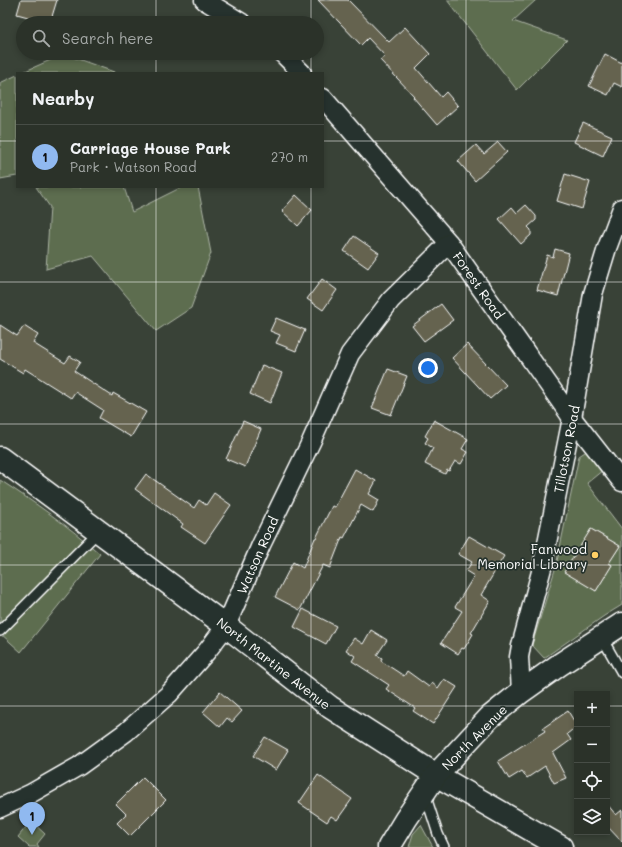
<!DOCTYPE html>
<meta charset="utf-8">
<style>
:root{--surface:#2b3229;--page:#373e35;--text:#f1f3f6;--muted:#a6aaa8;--line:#474d46;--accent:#90b9f0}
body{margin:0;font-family:Mali,sans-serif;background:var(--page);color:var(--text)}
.controls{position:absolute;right:12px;bottom:12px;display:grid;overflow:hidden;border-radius:0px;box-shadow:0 2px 6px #0003}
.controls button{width:36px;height:36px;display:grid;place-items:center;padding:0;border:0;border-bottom:1px solid var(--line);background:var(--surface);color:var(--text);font:20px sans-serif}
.you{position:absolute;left:428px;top:368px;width:14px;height:14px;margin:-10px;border:3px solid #fff;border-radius:50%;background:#1a73e8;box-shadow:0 0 0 6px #1a73e833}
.badge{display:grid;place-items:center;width:26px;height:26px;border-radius:50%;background:var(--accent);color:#111;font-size:13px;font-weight:700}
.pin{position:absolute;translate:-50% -33px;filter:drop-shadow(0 1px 2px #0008)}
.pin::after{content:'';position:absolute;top:21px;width:14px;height:12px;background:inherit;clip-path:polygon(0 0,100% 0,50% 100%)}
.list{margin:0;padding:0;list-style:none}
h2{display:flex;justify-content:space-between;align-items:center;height:52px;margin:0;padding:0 16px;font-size:17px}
h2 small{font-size:13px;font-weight:400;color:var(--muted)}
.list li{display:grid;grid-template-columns:26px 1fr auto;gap:12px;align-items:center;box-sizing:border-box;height:64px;padding:0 16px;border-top:1px solid var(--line)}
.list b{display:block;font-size:15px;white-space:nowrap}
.list p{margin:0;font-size:13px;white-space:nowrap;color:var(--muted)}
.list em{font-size:13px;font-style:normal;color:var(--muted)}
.icon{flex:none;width:22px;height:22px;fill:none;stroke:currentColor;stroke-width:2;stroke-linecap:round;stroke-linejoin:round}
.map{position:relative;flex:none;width:622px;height:847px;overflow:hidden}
.search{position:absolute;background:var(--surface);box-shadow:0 2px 6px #0003;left:16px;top:16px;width:308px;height:44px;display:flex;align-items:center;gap:10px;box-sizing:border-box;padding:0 14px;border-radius:22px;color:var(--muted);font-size:15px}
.panel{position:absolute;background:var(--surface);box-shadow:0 2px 6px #0003;left:16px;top:72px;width:308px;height:116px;border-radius:0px}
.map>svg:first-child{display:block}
</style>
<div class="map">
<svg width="622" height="847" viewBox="0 0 622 847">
<rect width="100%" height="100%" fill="#394237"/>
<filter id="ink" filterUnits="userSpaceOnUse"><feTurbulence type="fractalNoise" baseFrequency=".025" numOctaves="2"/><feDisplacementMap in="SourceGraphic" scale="8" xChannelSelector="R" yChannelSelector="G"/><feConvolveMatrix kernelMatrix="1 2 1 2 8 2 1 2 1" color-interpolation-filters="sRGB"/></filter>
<g filter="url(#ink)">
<g fill="#5d6d4f" stroke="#aeb6a7" fill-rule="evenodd">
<path d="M 447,0 L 536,0 L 513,21 L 567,40 L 517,90 Z"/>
<path d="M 64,54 L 114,72 L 114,73 L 21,73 Z"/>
<path d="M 17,75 L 17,176 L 0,179 L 0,83 Z"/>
<path d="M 36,187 L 124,187 L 132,212 L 182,187 L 198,187 L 211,253 L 191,308 L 156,331 L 93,256 L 46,269 L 50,207 Z"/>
<path d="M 588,450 L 603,470 L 587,483 L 622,529 L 622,605 L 604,616 L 544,658 L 532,645 L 556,566 L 579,456 ZM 591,529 L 620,546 L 609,563 L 612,565 L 596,591 L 565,572 Z"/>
<path d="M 0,480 C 35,503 69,526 100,554 L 21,652 L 0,633 Z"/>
<path d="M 31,821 L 45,834 L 37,844 L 39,847 L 29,847 L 18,837 Z"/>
<path d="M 421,825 L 433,847 L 409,847 L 413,834 Z"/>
</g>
<g fill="#65644f" stroke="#fff">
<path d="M 21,0 L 57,0 L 50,23 L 17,14 Z"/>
<path d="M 318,0 L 348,0 L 389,42 L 405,27 L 430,54 L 416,68 L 441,97 L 446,92 L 458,106 L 437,125 L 413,97 L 414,96 L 380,60 L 385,56 L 368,38 L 361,45 Z"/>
<path d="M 605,54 L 622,63 L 622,87 L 614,83 L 608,95 L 589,86 Z"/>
<path d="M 583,123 L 612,136 L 603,156 L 574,142 Z"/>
<path d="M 498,142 L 507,152 L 475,181 L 458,161 L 476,145 L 484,154 Z"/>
<path d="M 565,174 L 590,182 L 582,209 L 557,201 Z"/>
<path d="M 296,195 L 312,210 L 298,226 L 282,211 Z"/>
<path d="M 526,205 L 536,216 L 536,220 L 528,227 L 531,230 L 531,235 L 521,244 L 499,219 L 512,207 L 517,213 Z"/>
<path d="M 354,236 L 379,253 L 368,268 L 344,251 Z"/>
<path d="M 555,249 L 569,253 L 558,296 L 537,290 L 547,255 L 553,257 Z"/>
<path d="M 322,279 L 337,290 L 323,310 L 307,299 Z"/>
<path d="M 441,304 L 453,320 L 424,341 L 412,326 Z"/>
<path d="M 276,318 L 305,330 L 296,351 L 276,343 L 280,335 L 270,331 Z"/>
<path d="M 0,325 L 17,336 L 24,326 L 38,335 L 33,343 L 65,363 L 70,356 L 80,362 L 74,371 L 112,396 L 113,393 L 146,412 L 131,437 L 99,418 L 103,410 L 75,392 L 71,398 L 25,369 L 23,373 L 0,359 Z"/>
<path d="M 467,344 L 506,385 L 490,399 L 452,358 Z"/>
<path d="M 262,365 L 282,373 L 270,403 L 250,394 Z"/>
<path d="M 388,369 L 407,376 L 391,415 L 372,408 Z"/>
<path d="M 434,420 L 468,439 L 462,449 L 468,452 L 461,464 L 455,461 L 449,471 L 447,470 L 445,474 L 425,464 L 433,448 L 425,443 L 428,438 L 425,436 Z"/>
<path d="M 243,421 L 261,429 L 245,467 L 226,459 Z"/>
<path d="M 355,469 L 376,481 L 369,494 L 379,500 L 373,512 L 361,505 L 344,538 L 342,537 L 330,568 L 323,565 L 300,610 L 275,597 L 293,562 L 303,568 L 315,538 L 316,538 L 332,506 L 335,507 Z"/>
<path d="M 146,474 L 194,508 L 199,500 L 206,505 L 214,493 L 231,505 L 205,543 L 181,527 L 183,524 L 135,489 Z"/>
<path d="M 591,529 L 620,546 L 609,563 L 612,565 L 596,591 L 564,572 Z"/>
<path d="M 469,536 L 504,556 L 481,595 L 490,601 L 471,633 L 473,634 L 464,649 L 462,648 L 458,654 L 441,643 L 462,611 L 455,607 L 474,576 L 466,571 L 472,562 L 458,554 Z"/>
<path d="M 303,609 L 336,626 L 326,644 L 294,627 Z"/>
<path d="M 371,630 L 387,640 L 377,655 L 382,658 L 381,661 L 404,676 L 407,671 L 429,687 L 432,683 L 438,688 L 444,679 L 457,687 L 433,724 L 413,711 L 415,708 L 386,689 L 389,685 L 352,661 L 355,656 L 346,650 L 354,638 L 363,644 Z"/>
<path d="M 220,692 L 242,711 L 232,722 L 227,718 L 220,727 L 203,712 Z"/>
<path d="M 568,711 L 577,726 L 567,734 L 571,740 L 553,753 L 566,778 L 554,783 L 545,766 L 527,778 L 522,771 L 509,779 L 498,761 L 545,731 L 543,728 Z"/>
<path d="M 265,737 L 288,750 L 276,770 L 253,756 Z"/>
<path d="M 318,775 L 352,799 L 337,820 L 331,816 L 327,822 L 299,803 Z"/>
<path d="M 143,777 L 166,800 L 130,836 L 117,823 L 126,814 L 116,804 Z"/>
<path d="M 607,804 L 616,815 L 622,810 L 622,842 L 607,826 Z"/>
</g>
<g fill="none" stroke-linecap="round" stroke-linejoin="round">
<g stroke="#fff" stroke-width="12">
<g id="lane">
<path d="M 0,631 L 99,531"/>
<path d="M 602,638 L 622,673"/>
<path d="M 425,794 L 438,834 L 444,847"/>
</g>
</g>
<g stroke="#fff" stroke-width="21">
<g id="street">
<path d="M 204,0 L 242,23"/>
<path d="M 282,53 L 302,73"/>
<path d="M 323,98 L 449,243 L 572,418 L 622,482"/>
<path d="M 521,692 L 519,657 L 521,646 L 542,568 L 572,418 L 593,294 L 607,248 L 622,208"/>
<path d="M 0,808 L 30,794 L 79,766 L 126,732 L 169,694 L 207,651 L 226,626 L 261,545 L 311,442 L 350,354 L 391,300 L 449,243"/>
</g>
</g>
<g stroke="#fff" stroke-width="25">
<g id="secondary">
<path d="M 0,458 L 226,626 L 330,707 L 436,775 L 561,847"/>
<path d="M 389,847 L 406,819 L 436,775 L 490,717 L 521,692 L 559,665 L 622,624"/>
</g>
</g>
<use href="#lane" stroke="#26332d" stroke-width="9"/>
<use href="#street" stroke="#26332d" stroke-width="18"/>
<use href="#secondary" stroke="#26332d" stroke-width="22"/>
</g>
</g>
<path fill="none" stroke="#fff" stroke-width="1" stroke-opacity="0.55" d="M 156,0 L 156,23M 311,0 L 311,23M 466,0 L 466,847M 156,53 L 156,73M 311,53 L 311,73M 0,141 L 17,141M 323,141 L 622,141M 156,187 L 156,847M 311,187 L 311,847M 0,282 L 622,282M 0,424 L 622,424M 0,565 L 622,565M 0,706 L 577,706M 607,706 L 622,706"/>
<circle fill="#ffd166" stroke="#26332d" stroke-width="1.5" cx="595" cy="555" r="4"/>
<g text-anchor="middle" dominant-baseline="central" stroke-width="3.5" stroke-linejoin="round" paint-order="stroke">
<g font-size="13" fill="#fff" stroke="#26332d">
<text transform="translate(479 285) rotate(55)">Forest Road</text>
<text transform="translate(566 449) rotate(-79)">Tillotson Road</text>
<text transform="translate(257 555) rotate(-66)">Watson Road</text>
<text transform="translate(274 663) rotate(38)">North Martine Avenue</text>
<text transform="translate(474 737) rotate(-45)">North Avenue</text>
</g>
<g font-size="13" fill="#fff" stroke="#26332d" text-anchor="end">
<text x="587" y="548">Fanwood<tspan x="587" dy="15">Memorial Library</tspan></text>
</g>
</g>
</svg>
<div class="controls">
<button>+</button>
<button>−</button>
<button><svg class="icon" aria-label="locate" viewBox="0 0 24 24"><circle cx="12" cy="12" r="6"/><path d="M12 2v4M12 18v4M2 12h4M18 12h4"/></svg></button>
<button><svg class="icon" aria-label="layers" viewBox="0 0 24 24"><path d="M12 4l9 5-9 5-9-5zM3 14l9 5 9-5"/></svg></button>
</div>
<div class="you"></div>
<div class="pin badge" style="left:32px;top:835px">1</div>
<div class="search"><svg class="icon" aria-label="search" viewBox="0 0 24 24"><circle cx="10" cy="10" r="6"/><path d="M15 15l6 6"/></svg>Search here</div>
<section class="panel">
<h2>Nearby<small></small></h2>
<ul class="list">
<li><span class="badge">1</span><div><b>Carriage House Park</b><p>Park · Watson Road</p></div><em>270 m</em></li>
</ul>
</section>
</div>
